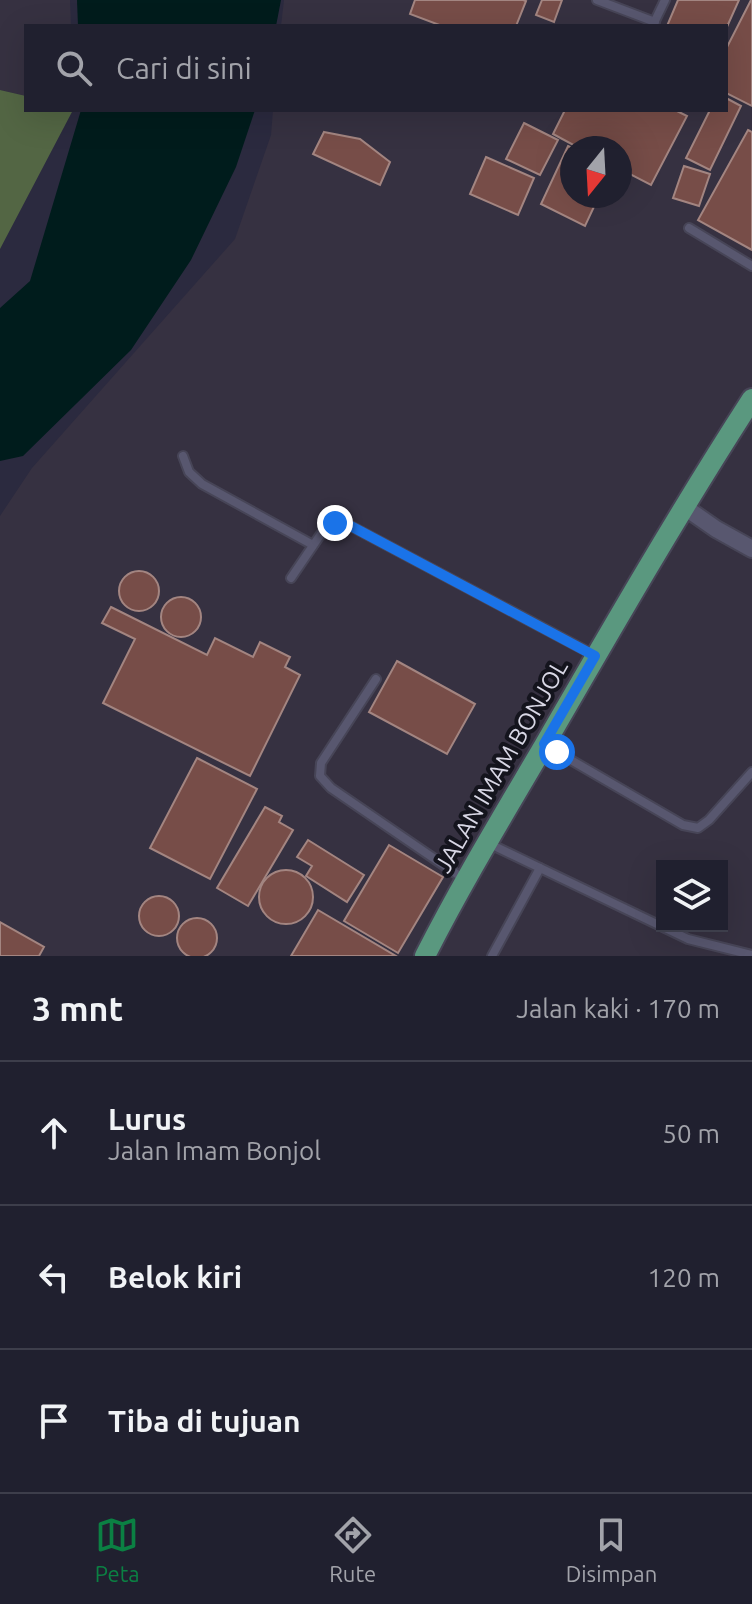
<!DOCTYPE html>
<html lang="id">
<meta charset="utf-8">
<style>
:root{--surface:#20202f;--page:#282837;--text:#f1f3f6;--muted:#a2a3aa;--line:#3d3e4b;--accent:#0b8043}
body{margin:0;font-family:Ubuntu,sans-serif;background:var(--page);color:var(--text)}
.controls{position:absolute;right:24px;bottom:24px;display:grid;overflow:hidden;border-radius:0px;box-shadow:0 8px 32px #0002}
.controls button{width:72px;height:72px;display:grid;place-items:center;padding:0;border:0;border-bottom:2px solid var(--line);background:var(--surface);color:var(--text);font:40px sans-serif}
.compass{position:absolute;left:560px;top:136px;width:72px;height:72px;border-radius:50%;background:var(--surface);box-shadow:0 8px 32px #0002;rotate:198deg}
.stop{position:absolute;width:24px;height:24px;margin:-18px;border:6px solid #1a73e8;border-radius:50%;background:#fff}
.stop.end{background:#1a73e8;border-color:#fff;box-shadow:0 2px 8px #0008}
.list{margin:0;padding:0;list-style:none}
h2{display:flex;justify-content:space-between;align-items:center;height:104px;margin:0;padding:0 32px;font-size:34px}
h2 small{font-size:26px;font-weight:400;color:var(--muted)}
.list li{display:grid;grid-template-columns:52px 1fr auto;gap:24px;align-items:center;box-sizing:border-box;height:144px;padding:0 32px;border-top:2px solid var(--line)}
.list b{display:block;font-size:30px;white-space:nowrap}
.list p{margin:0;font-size:26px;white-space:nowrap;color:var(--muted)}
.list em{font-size:26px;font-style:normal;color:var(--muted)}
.icon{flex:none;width:44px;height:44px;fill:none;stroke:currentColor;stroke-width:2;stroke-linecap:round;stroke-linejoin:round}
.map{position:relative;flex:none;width:752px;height:956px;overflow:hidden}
.search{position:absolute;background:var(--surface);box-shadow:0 8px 32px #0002;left:24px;right:24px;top:24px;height:88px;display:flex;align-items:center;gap:20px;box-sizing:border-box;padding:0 28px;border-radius:0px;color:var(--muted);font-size:30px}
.sheet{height:536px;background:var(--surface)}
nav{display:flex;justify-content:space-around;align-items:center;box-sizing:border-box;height:112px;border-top:2px solid var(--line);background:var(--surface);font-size:22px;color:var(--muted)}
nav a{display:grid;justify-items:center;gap:4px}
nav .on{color:var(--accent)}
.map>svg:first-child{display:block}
</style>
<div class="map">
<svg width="752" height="956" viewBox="0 0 752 956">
<rect width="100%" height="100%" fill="#2b2a3f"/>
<g fill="#363141" fill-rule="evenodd">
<path d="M 0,0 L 70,0 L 71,26 L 26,26 L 26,96 L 0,90 Z"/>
<path d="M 284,0 L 752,0 L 752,956 L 0,956 L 0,516 L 32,468 L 235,239 L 271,135 L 273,110 L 726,110 L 726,26 L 281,26 ZM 572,148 L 620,148 L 620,196 L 572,196 ZM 662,866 L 722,866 L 722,926 L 662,926 Z"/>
</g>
<path fill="#536644" d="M 0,90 L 26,96 L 26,110 L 73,110 L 0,249 Z"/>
<g fill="#001c1c">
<path d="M 77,0 L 281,0 L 276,26 L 78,26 Z"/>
<path d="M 81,110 L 255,110 L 236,167 L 191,260 L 131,350 L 23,456 L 0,461 L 0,308 L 30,281 Z"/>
</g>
<g fill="#774d48" stroke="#a38581" stroke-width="2">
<path d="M 415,0 L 523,0 L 526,1 L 516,26 L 442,26 L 410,14 Z"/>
<path d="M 542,0 L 562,0 L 554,22 L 536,15 Z"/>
<path d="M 678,0 L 739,0 L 726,29 L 726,26 L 667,26 Z"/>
<path d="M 751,0 L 752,0 L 752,106 L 726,93 L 726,49 Z"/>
<path d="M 726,98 L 741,106 L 710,170 L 686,158 L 710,110 L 726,110 Z"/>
<path d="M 565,110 L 675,110 L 687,116 L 651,185 L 620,169 L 620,148 L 579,148 L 553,134 Z"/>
<path d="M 524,123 L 558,140 L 540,175 L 506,159 Z"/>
<path d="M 748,130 L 752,132 L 752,250 L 698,220 Z"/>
<path d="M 324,132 L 360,139 L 390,162 L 380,185 L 313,154 Z"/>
<path d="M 568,146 L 572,148 L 572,196 L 599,196 L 585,226 L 541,204 Z"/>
<path d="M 486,157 L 534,178 L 518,215 L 470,194 Z"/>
<path d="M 684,166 L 710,174 L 699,206 L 673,198 Z"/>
<circle cx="139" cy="591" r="20"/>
<circle cx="181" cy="617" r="20"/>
<path d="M 111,607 L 207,655 L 215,638 L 253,657 L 260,642 L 290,657 L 285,667 L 300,675 L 250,776 L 103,703 L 135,639 L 102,623 Z"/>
<path d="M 397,661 L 475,704 L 447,754 L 369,712 Z"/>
<path d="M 197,758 L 257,789 L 210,879 L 150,848 Z"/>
<path d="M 265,807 L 282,816 L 279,822 L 293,830 L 248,906 L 217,888 Z"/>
<path d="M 308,840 L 364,875 L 347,902 L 306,876 L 312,866 L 297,857 Z"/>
<path d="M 389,845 L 443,877 L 398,953 L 344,921 Z"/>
<circle cx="286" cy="897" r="27"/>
<circle cx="159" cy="916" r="20"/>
<path d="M 318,910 L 396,956 L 291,956 Z"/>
<circle cx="197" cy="938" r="20"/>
<path d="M 0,922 L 44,947 L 39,956 L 0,956 Z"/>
</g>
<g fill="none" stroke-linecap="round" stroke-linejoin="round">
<g stroke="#474557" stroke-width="12">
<g id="service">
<path d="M 597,0 L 655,22"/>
<path d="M 653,25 L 665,0"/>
<path d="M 689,228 L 752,266"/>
<path d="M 183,456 L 189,472 L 202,484 L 313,545"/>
<path d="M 291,578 L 327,525 L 340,522 L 347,524 L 594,655"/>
<path d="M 376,679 L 321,763 L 320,776 L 331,788 L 464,879"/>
<path d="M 545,745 L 683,825 L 698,828 L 709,820 L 752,772"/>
<path d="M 490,844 L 688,939 L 752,955"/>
<path d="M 492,956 L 540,868"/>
</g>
</g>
<g stroke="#474557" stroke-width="20">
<path id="minor" d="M 683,506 L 716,529 L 752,549"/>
</g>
<g stroke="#474557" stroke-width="24">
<path id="primary" d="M 425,956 C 462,883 504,814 545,744 C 612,628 679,512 752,399"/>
</g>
<use href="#service" stroke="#58576f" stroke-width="8"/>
<use href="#minor" stroke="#58576f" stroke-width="16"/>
<use href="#primary" stroke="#5a987f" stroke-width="20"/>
</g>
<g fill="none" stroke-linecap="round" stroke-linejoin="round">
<path stroke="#1a73e8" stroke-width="10" d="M 335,523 L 347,524 L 595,656 L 544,744 L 557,752"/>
</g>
<g text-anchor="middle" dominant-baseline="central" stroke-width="8" stroke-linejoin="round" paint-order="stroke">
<g font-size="24" fill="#d8d7e5" stroke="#14141d">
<text transform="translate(501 766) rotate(-60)">JALAN IMAM BONJOL</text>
</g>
</g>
</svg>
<div class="controls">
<button><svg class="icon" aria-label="layers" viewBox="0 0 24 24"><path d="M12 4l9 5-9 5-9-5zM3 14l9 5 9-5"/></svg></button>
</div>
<svg class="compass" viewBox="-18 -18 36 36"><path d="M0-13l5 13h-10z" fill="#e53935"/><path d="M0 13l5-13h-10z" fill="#a2a3aa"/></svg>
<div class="stop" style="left:557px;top:752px"></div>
<div class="stop end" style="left:335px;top:523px"></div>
<div class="search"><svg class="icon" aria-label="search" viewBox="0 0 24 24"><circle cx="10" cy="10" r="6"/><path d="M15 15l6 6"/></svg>Cari di sini</div>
</div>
<section class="sheet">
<h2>3 mnt<small>Jalan kaki · 170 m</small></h2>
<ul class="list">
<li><svg class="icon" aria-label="ahead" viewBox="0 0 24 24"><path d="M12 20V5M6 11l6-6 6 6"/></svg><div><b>Lurus</b><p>Jalan Imam Bonjol</p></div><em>50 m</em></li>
<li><svg class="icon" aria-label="left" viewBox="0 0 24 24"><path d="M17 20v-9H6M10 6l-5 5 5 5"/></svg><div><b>Belok kiri</b></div><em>120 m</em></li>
<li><svg class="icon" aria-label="arrive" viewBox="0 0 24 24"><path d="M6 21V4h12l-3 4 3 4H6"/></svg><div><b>Tiba di tujuan</b></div></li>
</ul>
</section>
<nav>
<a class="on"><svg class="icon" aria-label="map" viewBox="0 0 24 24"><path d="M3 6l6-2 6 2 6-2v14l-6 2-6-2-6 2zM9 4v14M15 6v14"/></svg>Peta</a>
<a><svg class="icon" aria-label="directions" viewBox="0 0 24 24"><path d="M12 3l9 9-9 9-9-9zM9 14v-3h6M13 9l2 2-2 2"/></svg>Rute</a>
<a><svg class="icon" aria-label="saved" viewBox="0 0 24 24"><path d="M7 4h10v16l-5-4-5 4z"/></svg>Disimpan</a>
</nav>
